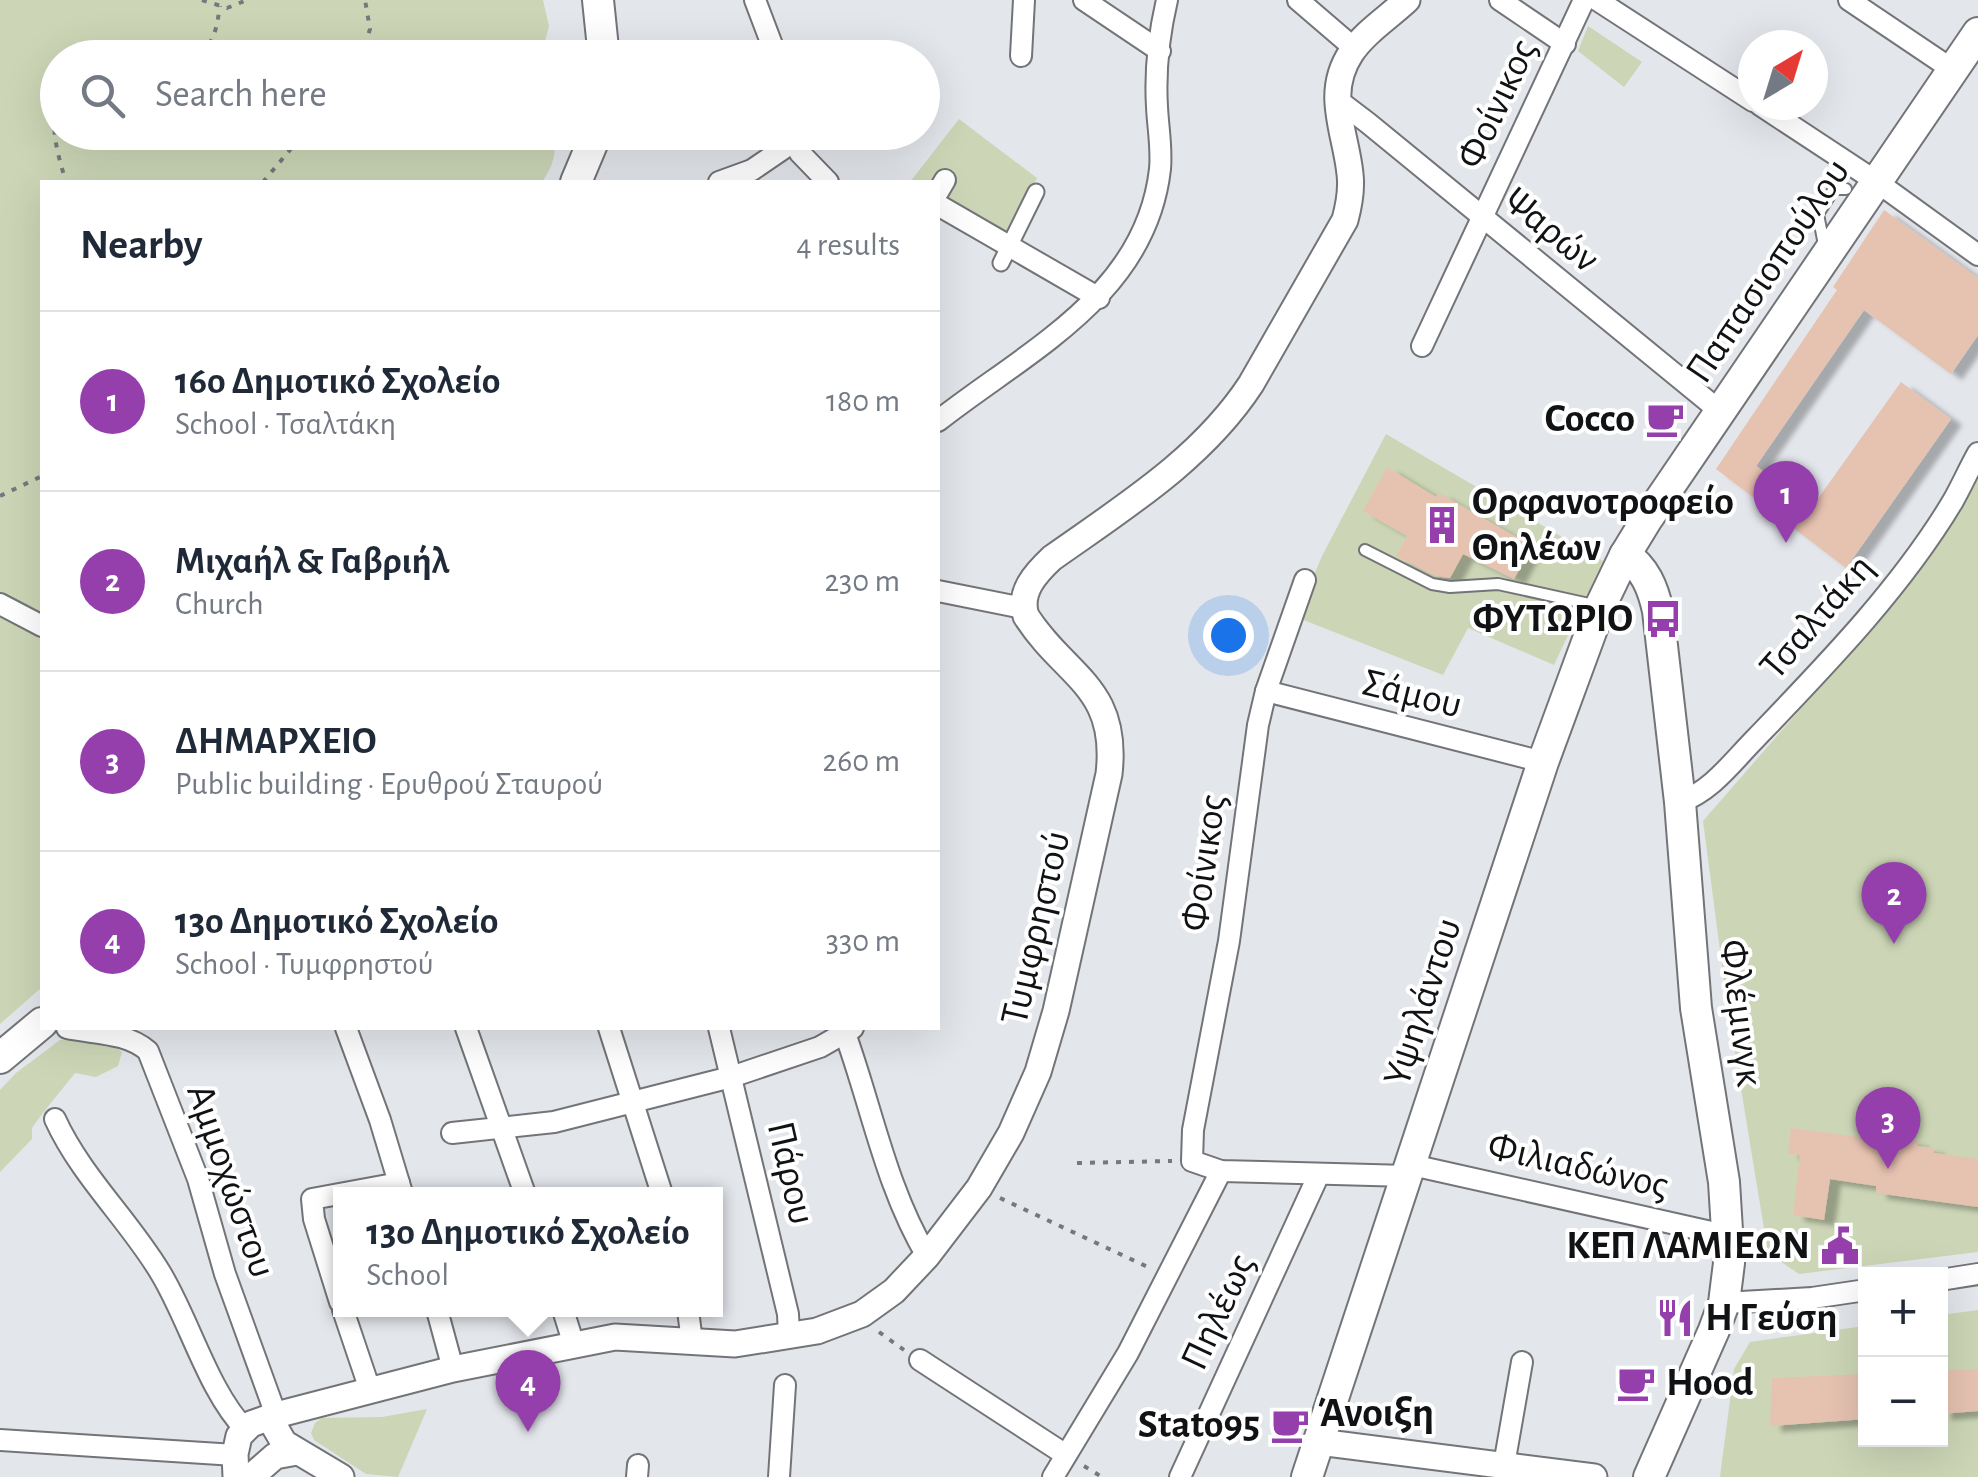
<!DOCTYPE html>
<meta charset="utf-8">
<style>
:root{--surface:#fff;--page:#f6f6f7;--text:#1f2937;--muted:#747a83;--line:#e0e1e3;--accent:#953fac}
body{margin:0;font-family:"Alegreya Sans",sans-serif;background:var(--page);color:var(--text)}
.controls{position:absolute;right:30px;bottom:30px;display:grid;overflow:hidden;border-radius:0px;box-shadow:0 10px 40px #0002}
.controls button{width:90px;height:90px;display:grid;place-items:center;padding:0;border:0;border-bottom:2px solid var(--line);background:var(--surface);color:var(--text);font:50px sans-serif}
.compass{position:absolute;left:1738px;top:30px;width:90px;height:90px;border-radius:50%;background:var(--surface);box-shadow:0 10px 40px #0002;rotate:38deg}
.you{position:absolute;left:1228px;top:635px;width:35px;height:35px;margin:-25px;border:8px solid #fff;border-radius:50%;background:#1a73e8;box-shadow:0 0 0 15px #1a73e833}
.badge{display:grid;place-items:center;width:65px;height:65px;border-radius:50%;background:var(--accent);color:#fff;font-size:32px;font-weight:700}
.pin{position:absolute;translate:-50% -82px;filter:drop-shadow(0 2px 5px #0008)}
.pin::after{content:'';position:absolute;top:52px;width:35px;height:30px;background:inherit;clip-path:polygon(0 0,100% 0,50% 100%)}
.popup{position:absolute;left:333px;top:1187px;width:390px;height:130px;box-sizing:border-box;display:grid;place-content:center;border-radius:0px;background:var(--surface);filter:drop-shadow(0 2px 8px #0005);font-size:32px;white-space:nowrap;color:var(--muted)}
.popup b{font-size:38px;color:var(--text)}
.popup::after{content:'';position:absolute;left:50%;top:100%;margin-left:-20px;border:20px solid transparent;border-top-color:var(--surface)}
.list{margin:0;padding:0;list-style:none}
h2{display:flex;justify-content:space-between;align-items:center;height:130px;margin:0;padding:0 40px;font-size:42px}
h2 small{font-size:32px;font-weight:400;color:var(--muted)}
.list li{display:grid;grid-template-columns:65px 1fr auto;gap:30px;align-items:center;box-sizing:border-box;height:180px;padding:0 40px;border-top:2px solid var(--line)}
.list b{display:block;font-size:38px;white-space:nowrap}
.list p{margin:0;font-size:32px;white-space:nowrap;color:var(--muted)}
.list em{font-size:32px;font-style:normal;color:var(--muted)}
.icon{flex:none;width:55px;height:55px;fill:none;stroke:currentColor;stroke-width:2;stroke-linecap:round;stroke-linejoin:round}
.map{position:relative;flex:none;width:1978px;height:1477px;overflow:hidden}
.search{position:absolute;background:var(--surface);box-shadow:0 10px 40px #0002;left:40px;top:40px;width:900px;height:110px;display:flex;align-items:center;gap:25px;box-sizing:border-box;padding:0 35px;border-radius:55px;color:var(--muted);font-size:38px}
.panel{position:absolute;background:var(--surface);box-shadow:0 10px 40px #0002;left:40px;top:180px;width:900px;height:850px;border-radius:0px}
.map>svg:first-child{display:block}
</style>
<div class="map">
<svg width="1978" height="1477" viewBox="0 0 1978 1477">
<defs>
<filter id="shadow"><feDropShadow dx="11" dy="6" stdDeviation="2.5" flood-color="#0004"/></filter>
</defs>
<rect width="100%" height="100%" fill="#e3e6eb"/>
<g fill="#ccd6b6">
<path d="M 0,0 L 543,0 L 549,26 L 541,57 L 58,58 L 58,132 L 552,133 C 558,152 553,166 542,182 L 42,182 L 42,987 L 0,1024 Z"/>
<path d="M 1588,26 L 1642,62 L 1624,87 L 1578,51 Z"/>
<path d="M 959,119 L 1037,178 L 1007,236 L 938,197 L 938,182 L 910,182 Z"/>
<path d="M 1386,434 L 1603,561 L 1554,665 L 1468,628 L 1443,675 L 1296,617 L 1322,556 Z"/>
<path d="M 1974,475 L 1978,477 L 1978,1252 L 1799,1274 L 1768,1253 L 1727,1003 L 1703,821 L 1891,605 Z"/>
<path d="M 93,1038 L 109,1042 L 122,1052 L 118,1066 L 96,1077 L 75,1073 C 60,1092 45,1109 32,1128 L 32,1139 L 0,1172 L 0,1090 L 16,1073 L 60,1040 Z"/>
<path d="M 1978,1310 L 1978,1477 L 1720,1477 L 1734,1369 L 1750,1342 L 1865,1326 L 1866,1440 L 1940,1440 L 1941,1315 Z"/>
<path d="M 427,1409 L 398,1477 L 366,1474 L 314,1440 L 311,1433 L 315,1423 L 322,1418 L 382,1417 Z"/>
</g>
<g fill="#e6c2b1" filter="url(#shadow)">
<path d="M 1884,210 L 1978,278 L 1978,335 L 1951,374 L 1864,310 L 1756,466 L 1812,507 L 1901,382 L 1951,419 L 1846,568 L 1716,469 L 1837,290 L 1833,287 Z"/>
<path d="M 1387,467 L 1436,497 L 1439,493 L 1532,546 L 1514,579 L 1463,554 L 1450,578 L 1435,576 L 1396,556 L 1407,536 L 1363,511 Z"/>
<path d="M 1791,1128 L 1895,1142 L 1896,1138 L 1918,1141 L 1917,1146 L 1934,1148 L 1934,1153 L 1978,1159 L 1978,1207 L 1876,1193 L 1876,1186 L 1830,1179 L 1824,1220 L 1793,1215 L 1800,1155 L 1788,1154 Z"/>
<path d="M 1978,1369 L 1978,1411 L 1940,1414 L 1940,1371 Z"/>
<path d="M 1866,1374 L 1866,1419 L 1770,1426 L 1772,1378 Z"/>
</g>
<g fill="none" stroke-linecap="round" stroke-linejoin="round">
<g stroke="#727478" stroke-width="14">
<g id="service">
<path d="M 1824,245 L 1818,214 L 1834,189 L 1846,189"/>
<path d="M 1365,550 L 1432,584 L 1450,587 L 1498,584 L 1598,606"/>
</g>
</g>
<g stroke="#727478" stroke-width="19">
<path id="pedestrian" d="M 1001,263 L 1036,192"/>
</g>
<g stroke="#727478" stroke-width="24">
<g id="minor">
<path d="M 755,0 L 777,58"/>
<path d="M 1084,0 L 1160,51"/>
<path d="M 1298,0 L 1354,48"/>
<path d="M 1500,0 L 1565,44"/>
<path d="M 1597,0 L 1753,101"/>
<path d="M 1849,0 L 1953,70"/>
<path d="M 1021,56 L 1024,0"/>
<path d="M 1336,104 L 1343,104 L 1368,123 L 1721,412"/>
<path d="M 1760,105 L 1877,182 L 1978,255"/>
<path d="M 789,132 L 800,153 L 828,182"/>
<path d="M 719,182 L 752,170 L 793,142"/>
<path d="M 938,192 L 945,180"/>
<path d="M 938,205 L 1099,298"/>
<path d="M 1422,346 L 1584,0"/>
<path d="M 938,421 C 1027,351 1146,295 1160,169 C 1162,148 1158,128 1157,107 C 1155,73 1159,34 1167,0"/>
<path d="M 1305,580 L 1266,691 L 1258,725 L 1229,941 L 1193,1130 L 1192,1161 L 1221,1171 L 1408,1176"/>
<path d="M 938,591 L 1023,608"/>
<path d="M 0,604 L 42,626"/>
<path d="M 1266,691 L 1543,762"/>
<path d="M 1680,802 C 1712,791 1733,761 1756,738 C 1826,665 1901,588 1953,501 C 1962,485 1969,469 1978,453"/>
<path d="M 67,1028 C 95,1034 126,1032 148,1051 L 198,1179 L 225,1274 L 276,1415"/>
<path d="M 346,1028 L 380,1120 L 402,1193"/>
<path d="M 466,1028 L 525,1194"/>
<path d="M 609,1028 L 662,1194"/>
<path d="M 719,1028 L 788,1314 L 789,1336"/>
<path d="M 843,1028 C 871,1103 885,1186 927,1256"/>
<path d="M 55,1119 C 81,1176 128,1219 160,1272 C 189,1319 208,1391 245,1429"/>
<path d="M 452,1133 L 554,1122 L 731,1077 L 820,1047 L 853,1028"/>
<path d="M 1412,1165 L 1729,1236"/>
<path d="M 1940,1280 L 1978,1274"/>
<path d="M 340,1302 L 314,1219 L 312,1199 L 399,1183"/>
<path d="M 1724,1303 L 1812,1298 L 1866,1290"/>
<path d="M 343,1310 L 370,1390"/>
<path d="M 437,1310 L 453,1369"/>
<path d="M 563,1310 L 574,1345"/>
<path d="M 688,1310 L 692,1342"/>
<path d="M 920,1360 L 1066,1455"/>
<path d="M 0,1440 L 235,1455"/>
<path d="M 1504,1465 L 1522,1362"/>
<path d="M 637,1477 L 638,1465"/>
<path d="M 779,1477 L 785,1385"/>
<path d="M 1053,1477 L 1128,1353 L 1221,1171"/>
<path d="M 1180,1477 L 1319,1174"/>
</g>
</g>
<g stroke="#727478" stroke-width="29">
<g id="tertiary">
<path d="M 269,1417 L 284,1443 L 341,1477"/>
<path d="M 1319,1442 L 1594,1477"/>
<path d="M 236,1477 L 235,1454 L 239,1436 L 251,1424 L 276,1415 L 453,1369 L 615,1337 L 735,1344 L 817,1331 L 862,1314 L 894,1291 L 927,1256 L 979,1188 L 1011,1133 L 1038,1072 L 1056,1011 L 1109,774 C 1119,686 1065,677 1026,616 C 1018,592 1036,573 1052,558 C 1124,507 1202,459 1251,384 L 1345,220 C 1349,205 1352,190 1350,174 C 1346,132 1324,94 1351,53 C 1365,32 1389,17 1407,0"/>
<path d="M 251,1477 L 275,1456 L 297,1452"/>
</g>
</g>
<g stroke="#727478" stroke-width="34">
<g id="secondary">
<path d="M 598,0 L 604,58"/>
<path d="M 576,182 L 597,132"/>
<path d="M 1625,555 C 1645,568 1653,588 1658,611 L 1680,802 L 1696,1008 L 1724,1182 L 1729,1263 L 1724,1303 L 1714,1330 L 1649,1477"/>
<path d="M 0,1058 L 42,1023"/>
<path d="M 1307,1477 L 1543,762 L 1600,607 L 1625,555 L 1647,519 L 1978,33"/>
</g>
</g>
<g stroke="#76787b" stroke-width="4" stroke-dasharray="5 8" stroke-linecap="butt">
<path d="M 202,0 L 227,8 L 247,0"/>
<path d="M 188,58 C 214,50 216,31 220,6"/>
<path d="M 361,58 L 370,29 L 365,0"/>
<path d="M 58,104 C 49,129 59,158 66,182"/>
<path d="M 263,182 L 305,132"/>
<path d="M 0,496 L 42,476"/>
<path d="M 1077,1163 L 1172,1161"/>
<path d="M 1000,1198 L 1150,1268"/>
<path d="M 879,1332 L 904,1350"/>
<path d="M 1084,1466 L 1102,1477"/>
</g>
<use href="#service" stroke="#fff" stroke-width="10"/>
<use href="#pedestrian" stroke="#fff" stroke-width="15"/>
<use href="#minor" stroke="#fff" stroke-width="20"/>
<use href="#tertiary" stroke="#fff" stroke-width="25"/>
<use href="#secondary" stroke="#fff" stroke-width="30"/>
</g>
<defs>
<g id="cafe-bare" transform="scale(3)"><path d="M-5.5-4.5H6V0H3Q3 3.5 0 3.5H-2.5Q-5.5 3.5-5.5 0ZM3-3.2v2h1.7v-2ZM-6 4.5H4V6H-6Z" fill="#953fac" stroke="#fff" stroke-width="2.5" paint-order="stroke"/></g>
<g id="building-bare" transform="scale(3)"><path d="M-4-6H4V6H1V3H-1V6H-4ZM-2.5-4.3h1.7v1.8h-1.7ZM.8-4.3h1.7v1.8H.8ZM-2.5-1h1.7V.8h-1.7ZM.8-1h1.7V.8H.8Z" fill="#953fac" stroke="#fff" stroke-width="2.5" paint-order="stroke"/></g>
<g id="bus-bare" transform="scale(3)"><path d="M-5-6H5V4H4V6H2V4H-2V6H-4V4H-5ZM-3.5-4V0h7V-4ZM-3.5 1.2v1.5H-2V1.2ZM2 1.2v1.5H3.5V1.2Z" fill="#953fac" stroke="#fff" stroke-width="2.5" paint-order="stroke"/></g>
<g id="civic-bare" transform="scale(3)"><path d="M-.6-6.5H3V-4.5H.6V-3L4-1V1h2V6H-6V1h2V-1L-.6-3ZM-1.2 2.5V6h2.4V2.5Z" fill="#953fac" stroke="#fff" stroke-width="2.5" paint-order="stroke"/></g>
<g id="restaurant-bare" transform="scale(3)"><path d="M-5-6h1v4h1v-4h1v4h1v-4h1v5L-1.5 .5V6h-2V.5L-5-1ZM5-6V6H3V1.5H1.5Q1.5-4 5-6Z" fill="#953fac" stroke="#fff" stroke-width="2.5" paint-order="stroke"/></g>
</defs>
<g fill-rule="evenodd">
<use href="#cafe-bare" x="1665" y="419"/>
<use href="#building-bare" x="1442" y="525"/>
<use href="#bus-bare" x="1663" y="619"/>
<use href="#civic-bare" x="1840" y="1246"/>
<use href="#restaurant-bare" x="1675" y="1318"/>
<use href="#cafe-bare" x="1636" y="1383"/>
<use href="#cafe-bare" x="1290" y="1425"/>
</g>
<g text-anchor="middle" dominant-baseline="central" stroke-width="8" stroke-linejoin="round" paint-order="stroke">
<g font-size="40" fill="#111214" stroke="#fff">
<text transform="translate(1497 104) rotate(-65)">Φοίνικος</text>
<text transform="translate(1551 230) rotate(39)">Ψαρών</text>
<text transform="translate(1768 271) rotate(-56)">Παπασιοπούλου</text>
<text transform="translate(1817 617) rotate(-49)">Τσαλτάκη</text>
<text transform="translate(1412 694) rotate(14)">Σάμου</text>
<text transform="translate(1204 863) rotate(-82)">Φοίνικος</text>
<text transform="translate(1036 928) rotate(-77)">Τυμφρηστού</text>
<text transform="translate(1423 1002) rotate(-72)">Υψηλάντου</text>
<text transform="translate(1741 1013) rotate(83)">Φλέμινγκ</text>
<text transform="translate(1578 1166) rotate(13)">Φιλιαδώνος</text>
<text transform="translate(791 1173) rotate(77)">Πάρου</text>
<text transform="translate(231 1181) rotate(71)">Αμμοχώστου</text>
<text transform="translate(1218 1312) rotate(-65)">Πηλέως</text>
</g>
<g font-size="40" font-weight="bold" fill="#111214" stroke="#fff" text-anchor="end">
<text x="1635" y="419">Cocco</text>
<text x="1472" y="502" text-anchor="start">Ορφανοτροφείο<tspan x="1472" dy="46">Θηλέων</tspan></text>
<text x="1633" y="619">ΦΥΤΩΡΙΟ</text>
<text x="1810" y="1246">ΚΕΠ ΛΑΜΙΕΩΝ</text>
<text x="1705" y="1318" text-anchor="start">Η Γεύση</text>
<text x="1666" y="1383" text-anchor="start">Hood</text>
<text x="1260" y="1425">Stato95</text>
</g>
<g font-size="42" font-weight="bold" fill="#111214" stroke="#fff">
<text x="1376" y="1413">Άνοιξη</text>
</g>
</g>
</svg>
<div class="controls">
<button>+</button>
<button>−</button>
</div>
<svg class="compass" viewBox="-18 -18 36 36"><path d="M0-13l5 13h-10z" fill="#e53935"/><path d="M0 13l5-13h-10z" fill="#747a83"/></svg>
<div class="you"></div>
<div class="pin badge" style="left:1786px;top:543px">1</div>
<div class="pin badge" style="left:1894px;top:944px">2</div>
<div class="pin badge" style="left:1888px;top:1169px">3</div>
<div class="pin badge" style="left:528px;top:1432px">4</div>
<div class="popup"><b>13ο Δημοτικό Σχολείο</b>School</div>
<div class="search"><svg class="icon" aria-label="search" viewBox="0 0 24 24"><circle cx="10" cy="10" r="6"/><path d="M15 15l6 6"/></svg>Search here</div>
<section class="panel">
<h2>Nearby<small>4 results</small></h2>
<ul class="list">
<li><span class="badge">1</span><div><b>16ο Δημοτικό Σχολείο</b><p>School · Τσαλτάκη</p></div><em>180 m</em></li>
<li><span class="badge">2</span><div><b>Μιχαήλ &amp; Γαβριήλ</b><p>Church</p></div><em>230 m</em></li>
<li><span class="badge">3</span><div><b>ΔΗΜΑΡΧΕΙΟ</b><p>Public building · Ερυθρού Σταυρού</p></div><em>260 m</em></li>
<li><span class="badge">4</span><div><b>13ο Δημοτικό Σχολείο</b><p>School · Τυμφρηστού</p></div><em>330 m</em></li>
</ul>
</section>
</div>
